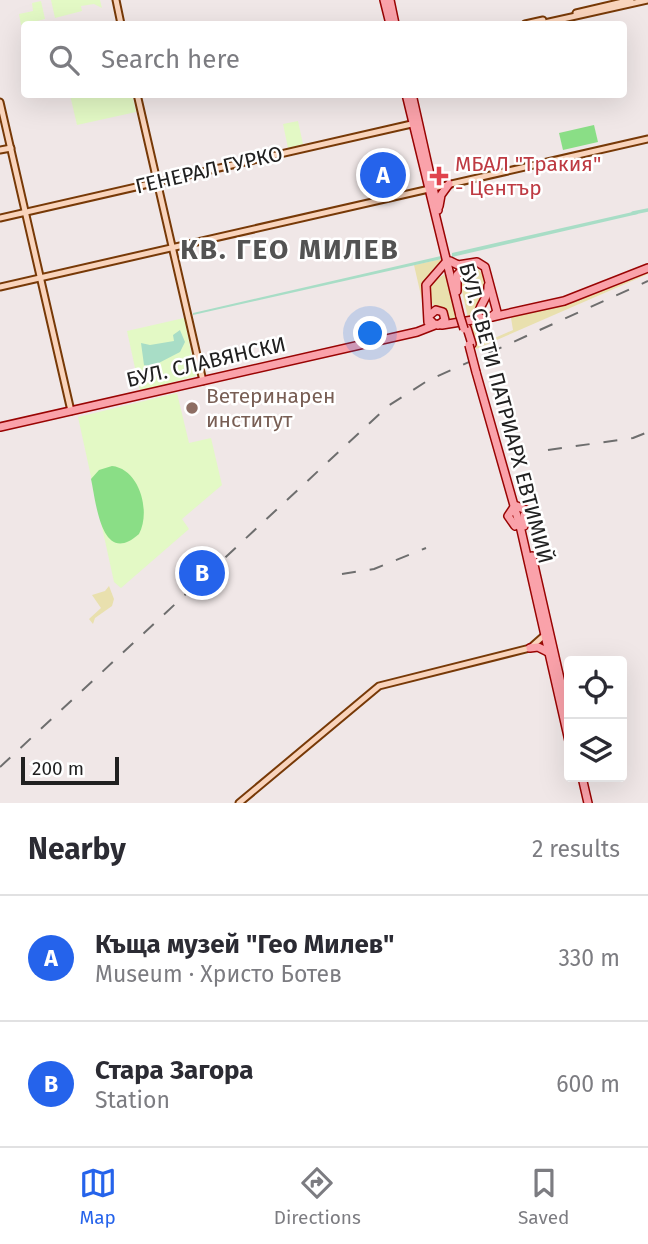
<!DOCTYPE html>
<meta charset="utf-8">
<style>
:root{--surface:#fff;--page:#f7f7f7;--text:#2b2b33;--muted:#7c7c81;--line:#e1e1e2;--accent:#2563eb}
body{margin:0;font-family:"Fira Sans",sans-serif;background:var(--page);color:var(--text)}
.controls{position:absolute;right:21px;bottom:21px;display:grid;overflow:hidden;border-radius:7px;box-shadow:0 7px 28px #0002}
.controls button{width:63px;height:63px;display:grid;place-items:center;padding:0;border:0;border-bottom:2px solid var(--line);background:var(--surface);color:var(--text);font:35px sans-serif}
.scale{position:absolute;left:21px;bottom:18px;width:98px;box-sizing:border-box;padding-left:7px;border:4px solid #202020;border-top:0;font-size:19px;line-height:24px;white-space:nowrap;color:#202020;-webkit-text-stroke:5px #fff;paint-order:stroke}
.you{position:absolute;left:371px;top:334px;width:24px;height:24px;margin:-18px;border:5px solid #fff;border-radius:50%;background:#1a73e8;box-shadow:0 0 0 10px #1a73e833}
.badge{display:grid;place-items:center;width:46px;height:46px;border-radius:50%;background:var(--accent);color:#fff;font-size:23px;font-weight:700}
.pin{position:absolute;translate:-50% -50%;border:4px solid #fff;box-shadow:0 2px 7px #0006}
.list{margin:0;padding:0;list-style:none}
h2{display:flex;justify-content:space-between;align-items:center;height:91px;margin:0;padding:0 28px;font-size:30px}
h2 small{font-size:23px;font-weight:400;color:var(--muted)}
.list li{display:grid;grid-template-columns:46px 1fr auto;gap:21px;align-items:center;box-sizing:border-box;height:126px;padding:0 28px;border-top:2px solid var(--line)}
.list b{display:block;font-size:26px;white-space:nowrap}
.list p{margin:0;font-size:23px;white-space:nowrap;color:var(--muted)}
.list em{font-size:23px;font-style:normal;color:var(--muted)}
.icon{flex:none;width:38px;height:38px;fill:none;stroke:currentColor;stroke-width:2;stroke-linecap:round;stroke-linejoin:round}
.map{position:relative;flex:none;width:648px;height:803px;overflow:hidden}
.search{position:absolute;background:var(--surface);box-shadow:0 7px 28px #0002;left:21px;right:21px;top:21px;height:77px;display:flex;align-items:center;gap:18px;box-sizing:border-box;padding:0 24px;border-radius:7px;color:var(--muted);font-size:26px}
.sheet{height:343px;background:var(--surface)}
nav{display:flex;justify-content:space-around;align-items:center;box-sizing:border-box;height:98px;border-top:2px solid var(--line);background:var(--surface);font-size:19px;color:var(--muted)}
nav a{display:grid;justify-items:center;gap:4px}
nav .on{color:var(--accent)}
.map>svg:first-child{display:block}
</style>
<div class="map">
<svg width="648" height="803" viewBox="0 0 648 803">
<rect width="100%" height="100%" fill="#f0e7e7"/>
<g fill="#e9e0ae" fill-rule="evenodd">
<path d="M 442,259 C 439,274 423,274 422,300 L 414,265 Z"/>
<path d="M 475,267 C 496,280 479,300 475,316 L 468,318 L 459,277 L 467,268 Z"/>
<path d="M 648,270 L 648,274 L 476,349 L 469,322 L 570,302 ZM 511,318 L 513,330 L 481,344 L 474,325 Z"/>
<path d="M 445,274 L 447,276 L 459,320 L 450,319 L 444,309 L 433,305 L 429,294 L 432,282 Z"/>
<path d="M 109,586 L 114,599 L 112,606 L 95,618 L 93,624 L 89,619 L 101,608 L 92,595 L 105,591 Z"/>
</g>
<g fill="#e3f9c5">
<path d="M 51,0 L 100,0 L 102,8 L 94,4 L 81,6 L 82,11 L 55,18 Z"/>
<path d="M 41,1 L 45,19 L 21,25 L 19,14 L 33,11 L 32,3 Z"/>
<path d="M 70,95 L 132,95 L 136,112 L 77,125 Z"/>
<path d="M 298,121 L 303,144 L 288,148 L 283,124 Z"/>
<path d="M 184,318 L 196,376 L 140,391 L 127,331 Z"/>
<path d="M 177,393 L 189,443 L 211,438 L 222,485 L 182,519 L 189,529 L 121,588 L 114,582 L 78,417 Z"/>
</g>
<g fill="#8ade86">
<path d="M 594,125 L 598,142 L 563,150 L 559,133 Z"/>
<path d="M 112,466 C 140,469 151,512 139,534 C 101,568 96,501 91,479 L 99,470 Z"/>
</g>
<g fill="#a8ddc6">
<path d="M 637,211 L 638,214 L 452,257 L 452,253 Z"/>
<path d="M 441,256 L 442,259 L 193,315 L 193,313 Z"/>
<path d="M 180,330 L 185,342 L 180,352 L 151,367 L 144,365 L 141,343 L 150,345 L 174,341 L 173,335 Z"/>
</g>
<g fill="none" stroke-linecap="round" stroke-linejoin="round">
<path stroke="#a8ddc6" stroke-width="3.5" d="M 633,213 L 648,210"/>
<g stroke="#773907" stroke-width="9">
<g id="secondary">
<path d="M 116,0 L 121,24"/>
<path d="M 576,13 L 631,0"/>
<path d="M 525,24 L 543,20"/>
<path d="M 540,24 L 648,0"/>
<path d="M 137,94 L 203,381"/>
<path d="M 0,102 L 71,411"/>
<path d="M 0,150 L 11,148"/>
<path d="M 0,218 L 416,123"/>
<path d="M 0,287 L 648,139"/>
<path d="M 239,803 L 379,686 L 530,648 L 547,633"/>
</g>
</g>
<g stroke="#990403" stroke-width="10">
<g id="primary">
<path d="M 384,0 L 390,24"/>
<path d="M 390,0 L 395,24"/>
<path d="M 406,94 L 460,316"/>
<path d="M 412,94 L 438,210"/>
<path d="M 439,206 L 441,195 L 449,184"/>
<path d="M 457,291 L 457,275 L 466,266"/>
<path d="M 430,315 L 436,310 L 443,312 L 445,320 L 438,325"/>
<path d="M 478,316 C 479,304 489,298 488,286"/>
<path d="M 492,317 L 564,301 L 648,268"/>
<path d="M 429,319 L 434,324 L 442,325 L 491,317 L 497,312 L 485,267 L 477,262 L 458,265 L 450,261"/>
<path d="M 428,322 L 426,285 L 446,262"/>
<path d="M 467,328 L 472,344"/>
<path d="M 476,372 L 521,530 L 569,741"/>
<path d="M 0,427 L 417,332 L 435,325"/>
<path d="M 517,506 L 528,511 L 524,515 L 524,526"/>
<path d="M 514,507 L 508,516 L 515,526"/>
<path d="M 532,556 L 569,718"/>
<path d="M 530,648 L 538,647 L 550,653"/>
<path d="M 582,777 L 588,803"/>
</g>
</g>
<use href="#secondary" stroke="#f9d4bc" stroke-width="5"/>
<use href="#primary" stroke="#faa2aa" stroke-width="7"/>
<g stroke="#6e6e6e" stroke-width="2" stroke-dasharray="14 14" stroke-linecap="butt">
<path d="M 548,450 L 633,438 L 648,432"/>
<path d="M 342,574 L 374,569 L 426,548"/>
<path d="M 0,767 L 388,406 L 427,381 L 648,281"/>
</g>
<g stroke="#990403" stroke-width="10" stroke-linecap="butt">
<g id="primary-bridge">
<path d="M 460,316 L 464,329"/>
<path d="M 469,345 L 476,372"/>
</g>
</g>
<use href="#primary-bridge" stroke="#faa2aa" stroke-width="7"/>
</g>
<path fill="#e0444e" stroke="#fff" stroke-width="2.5" d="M435.5 165.5h7v7h7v7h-7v7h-7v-7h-7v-7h7z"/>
<circle fill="#8d6e63" stroke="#fff" stroke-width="2.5" cx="192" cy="408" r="7"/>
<g text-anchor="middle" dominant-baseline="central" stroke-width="5" stroke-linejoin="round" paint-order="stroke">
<g font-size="21" fill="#be3a42" stroke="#fff" text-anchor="start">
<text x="455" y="164">МБАЛ "Тракия"<tspan x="455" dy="24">- Център</tspan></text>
</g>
<g font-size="21" fill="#202020" stroke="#fff">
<text transform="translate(209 170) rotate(-13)">ГЕНЕРАЛ ГУРКО</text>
<text transform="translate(206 362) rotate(-13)">БУЛ. СЛАВЯНСКИ</text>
<text transform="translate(506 413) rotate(75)">БУЛ. СВЕТИ ПАТРИАРХ ЕВТИМИЙ</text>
</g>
<g font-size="21" fill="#785e54" stroke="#fff" text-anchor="start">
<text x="206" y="396">Ветеринарен<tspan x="206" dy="24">институт</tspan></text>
</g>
<g font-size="28" font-weight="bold" letter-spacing="2" fill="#535353" stroke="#fff">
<text x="290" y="249">КВ. ГЕО МИЛЕВ</text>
</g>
</g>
</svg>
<div class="controls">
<button><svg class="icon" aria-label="locate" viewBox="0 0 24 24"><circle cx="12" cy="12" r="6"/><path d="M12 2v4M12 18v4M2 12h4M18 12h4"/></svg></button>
<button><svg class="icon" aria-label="layers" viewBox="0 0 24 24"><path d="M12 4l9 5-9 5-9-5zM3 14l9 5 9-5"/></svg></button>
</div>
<div class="scale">200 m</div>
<div class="you"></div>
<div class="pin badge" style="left:383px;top:175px">A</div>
<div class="pin badge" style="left:202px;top:573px">B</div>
<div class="search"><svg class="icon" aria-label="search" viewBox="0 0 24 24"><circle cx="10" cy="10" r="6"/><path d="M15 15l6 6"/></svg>Search here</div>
</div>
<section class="sheet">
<h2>Nearby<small>2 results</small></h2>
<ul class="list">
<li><span class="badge">A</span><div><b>Къща музей &quot;Гео Милев&quot;</b><p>Museum · Христо Ботев</p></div><em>330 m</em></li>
<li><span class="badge">B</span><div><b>Стара Загора</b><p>Station</p></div><em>600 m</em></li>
</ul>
</section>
<nav>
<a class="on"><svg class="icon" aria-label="map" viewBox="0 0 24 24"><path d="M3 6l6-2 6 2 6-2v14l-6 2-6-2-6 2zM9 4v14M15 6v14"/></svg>Map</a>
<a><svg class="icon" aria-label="directions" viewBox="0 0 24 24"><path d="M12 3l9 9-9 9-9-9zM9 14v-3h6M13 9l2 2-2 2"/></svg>Directions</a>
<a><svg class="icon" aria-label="saved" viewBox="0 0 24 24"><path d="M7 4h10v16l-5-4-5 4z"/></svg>Saved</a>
</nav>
